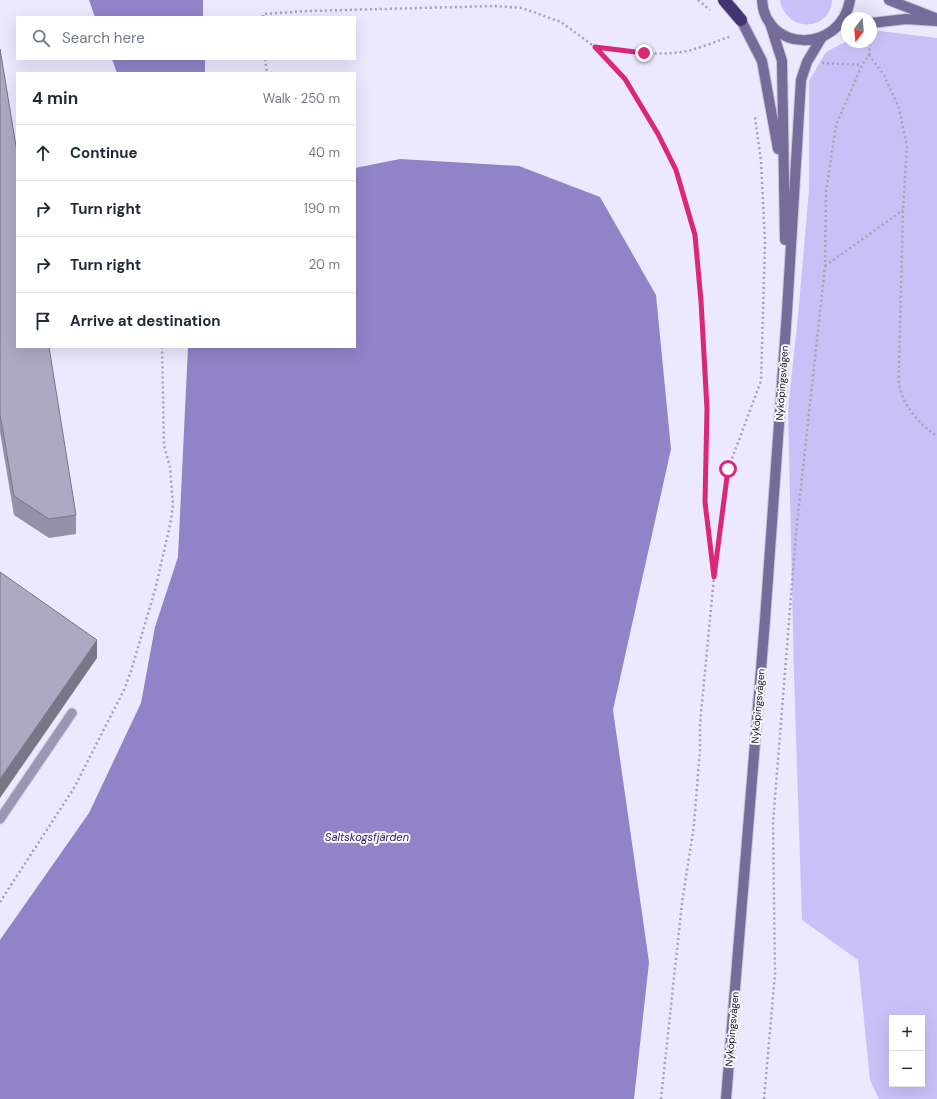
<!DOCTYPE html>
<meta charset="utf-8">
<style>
:root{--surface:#fff;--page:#f2f2f3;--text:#1f2937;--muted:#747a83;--line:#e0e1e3}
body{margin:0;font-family:"DM Sans",sans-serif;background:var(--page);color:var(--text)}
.controls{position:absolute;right:12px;bottom:12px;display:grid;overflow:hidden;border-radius:0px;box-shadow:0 4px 16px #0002}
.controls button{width:36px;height:36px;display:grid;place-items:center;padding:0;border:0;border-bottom:1px solid var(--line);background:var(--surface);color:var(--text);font:20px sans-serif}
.compass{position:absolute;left:841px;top:12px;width:36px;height:36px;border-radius:50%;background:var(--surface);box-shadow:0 4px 16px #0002;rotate:196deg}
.stop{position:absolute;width:12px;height:12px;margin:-9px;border:3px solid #db2777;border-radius:50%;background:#fff}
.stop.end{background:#db2777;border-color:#fff;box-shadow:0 1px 4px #0008}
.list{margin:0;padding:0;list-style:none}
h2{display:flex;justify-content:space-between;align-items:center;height:52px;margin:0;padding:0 16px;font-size:17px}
h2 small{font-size:13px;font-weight:400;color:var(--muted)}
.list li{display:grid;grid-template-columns:26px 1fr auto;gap:12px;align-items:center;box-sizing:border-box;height:56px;padding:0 16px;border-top:1px solid var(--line)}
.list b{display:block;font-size:15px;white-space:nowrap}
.list em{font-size:13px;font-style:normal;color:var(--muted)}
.icon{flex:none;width:22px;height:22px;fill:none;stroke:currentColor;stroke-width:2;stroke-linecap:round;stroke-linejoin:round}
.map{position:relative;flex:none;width:937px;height:1099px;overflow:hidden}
.search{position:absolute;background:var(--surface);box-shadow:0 4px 16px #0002;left:16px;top:16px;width:340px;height:44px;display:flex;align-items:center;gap:10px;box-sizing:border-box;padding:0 14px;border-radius:0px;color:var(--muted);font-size:15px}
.panel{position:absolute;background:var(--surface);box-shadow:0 4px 16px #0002;left:16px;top:72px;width:340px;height:276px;border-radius:0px}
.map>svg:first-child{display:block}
</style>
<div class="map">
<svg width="937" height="1099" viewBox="0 0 937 1099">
<rect width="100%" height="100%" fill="#ece8fe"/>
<g fill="#cac0f8" fill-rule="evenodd">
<path d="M 780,0 L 832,0 C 831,30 787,35 780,0 Z"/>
<path d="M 879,31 L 937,38 L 937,1099 L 879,1099 L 870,1080 L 858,960 L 802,920 L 794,675 L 788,409 L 798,316 L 809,190 L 809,81 L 826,52 L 847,41 L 847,42 L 871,42 L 871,34 ZM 892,1018 L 922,1018 L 922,1084 L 892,1084 Z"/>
</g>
<g fill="#9183c8">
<path d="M 89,0 L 203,0 L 203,17 L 95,17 Z"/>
<path d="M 112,59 L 205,59 L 205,73 L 117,73 Z"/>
<path d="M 400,159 L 519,166 L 600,197 L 656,295 L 671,449 L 613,710 L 649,962 L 634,1099 L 0,1099 L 0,940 L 89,813 L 141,703 L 155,627 L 178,557 L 188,347 L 355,347 L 355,168 Z"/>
</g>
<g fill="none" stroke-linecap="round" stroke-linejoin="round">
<g stroke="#cac6da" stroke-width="11">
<path id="lane" d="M 0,819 L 72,713"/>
</g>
<g stroke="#cac6da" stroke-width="12">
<g id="secondary">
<path d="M 762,0 C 765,52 840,55 850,0"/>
<path d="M 889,0 L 935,18"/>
<path d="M 741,20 L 762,61 L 778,149"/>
<path d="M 770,23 L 782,61 L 785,240"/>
<path d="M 871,23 L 906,19 L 937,21"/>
<path d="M 726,1099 L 765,620 L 787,312 L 801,80 L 807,62 L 822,37"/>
</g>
</g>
<g stroke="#cac6da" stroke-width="14">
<path id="highway" d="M 724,0 L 741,20"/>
</g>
<g stroke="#a4a1b2" stroke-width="2.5" stroke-dasharray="2 3" stroke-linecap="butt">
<path d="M 698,0 L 710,10"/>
<path d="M 263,17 L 263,14 L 308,11 L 495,6 L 522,8 L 561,22 L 595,47 L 625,79 L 658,134 L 676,170 L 695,235 L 701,301 L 707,409 L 705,502 L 713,573"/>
<path d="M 595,47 C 621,51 647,55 673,53 C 693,52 713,42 732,36"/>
<path d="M 869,55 L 884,75 L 899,108 L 907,147 L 903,210 L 899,367 C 899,374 898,383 900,389 C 906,409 920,425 937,436"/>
<path d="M 265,59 L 267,73"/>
<path d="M 822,63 L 862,65"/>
<path d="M 825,266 L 903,210"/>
<path d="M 0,902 L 74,788 L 124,690 L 131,671 L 155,590 L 170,525 L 173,505 L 170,467 L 164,446 L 162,347"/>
<path d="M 661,1099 L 682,903 L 694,825 L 700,749 L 700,724 L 714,577 L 728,469 L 761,381 L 765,242 L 761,161 L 755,117"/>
<path d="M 764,1099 L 775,974 L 773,823 L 796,533 L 825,266 L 826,192 L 836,125 L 862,65 L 869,55 L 870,42"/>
</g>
<use href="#lane" stroke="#9b96b5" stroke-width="9"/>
<use href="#secondary" stroke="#756c99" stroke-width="10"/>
<use href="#highway" stroke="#443472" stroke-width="12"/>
</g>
<path fill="#9591a8" d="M 0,49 L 76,515 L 76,534 L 49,538 L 14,515 L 0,432 Z"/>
<path fill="#797688" d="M 97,640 L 97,658 L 0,798 L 0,779 Z"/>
<g fill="#ada9c3" stroke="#797688">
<path d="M 0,49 L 17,152 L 17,347 L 49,347 L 76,515 L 49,519 L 14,496 L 0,414 Z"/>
<path d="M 0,572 L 97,640 L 0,779 Z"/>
</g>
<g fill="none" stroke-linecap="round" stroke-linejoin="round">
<path stroke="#db2777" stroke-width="5" d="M 644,53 L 595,47 L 625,79 L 658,134 L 676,170 L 695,235 L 701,301 L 707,409 L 705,502 L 714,577 L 728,469"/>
</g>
<g text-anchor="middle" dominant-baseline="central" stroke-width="4" stroke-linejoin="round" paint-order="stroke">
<g font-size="10" fill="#15141d" stroke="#f9f8fe">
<text transform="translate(782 383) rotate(-86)">Nyköpingsvägen</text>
<text transform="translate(758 706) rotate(-85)">Nyköpingsvägen</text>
<text transform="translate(732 1029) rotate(-85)">Nyköpingsvägen</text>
</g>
<g font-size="11" font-style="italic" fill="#301364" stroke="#f9f8fe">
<text x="367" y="837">Saltskogsfjärden</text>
</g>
</g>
</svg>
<div class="controls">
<button>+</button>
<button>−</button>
</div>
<svg class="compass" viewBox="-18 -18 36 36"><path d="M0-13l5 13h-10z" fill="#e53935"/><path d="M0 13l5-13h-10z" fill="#747a83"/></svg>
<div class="stop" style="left:728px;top:469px"></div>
<div class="stop end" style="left:644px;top:53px"></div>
<div class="search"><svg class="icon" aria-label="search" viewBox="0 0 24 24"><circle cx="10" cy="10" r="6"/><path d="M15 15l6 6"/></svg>Search here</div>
<section class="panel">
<h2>4 min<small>Walk · 250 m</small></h2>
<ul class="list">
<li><svg class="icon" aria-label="ahead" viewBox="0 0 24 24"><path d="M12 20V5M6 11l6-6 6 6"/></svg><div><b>Continue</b></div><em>40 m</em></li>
<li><svg class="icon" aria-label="right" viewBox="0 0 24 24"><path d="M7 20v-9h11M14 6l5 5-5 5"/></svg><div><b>Turn right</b></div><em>190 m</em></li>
<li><svg class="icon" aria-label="right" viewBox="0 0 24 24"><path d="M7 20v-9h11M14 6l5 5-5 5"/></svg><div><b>Turn right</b></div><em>20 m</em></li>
<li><svg class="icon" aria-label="arrive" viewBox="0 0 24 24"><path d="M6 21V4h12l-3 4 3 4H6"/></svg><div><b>Arrive at destination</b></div></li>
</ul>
</section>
</div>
